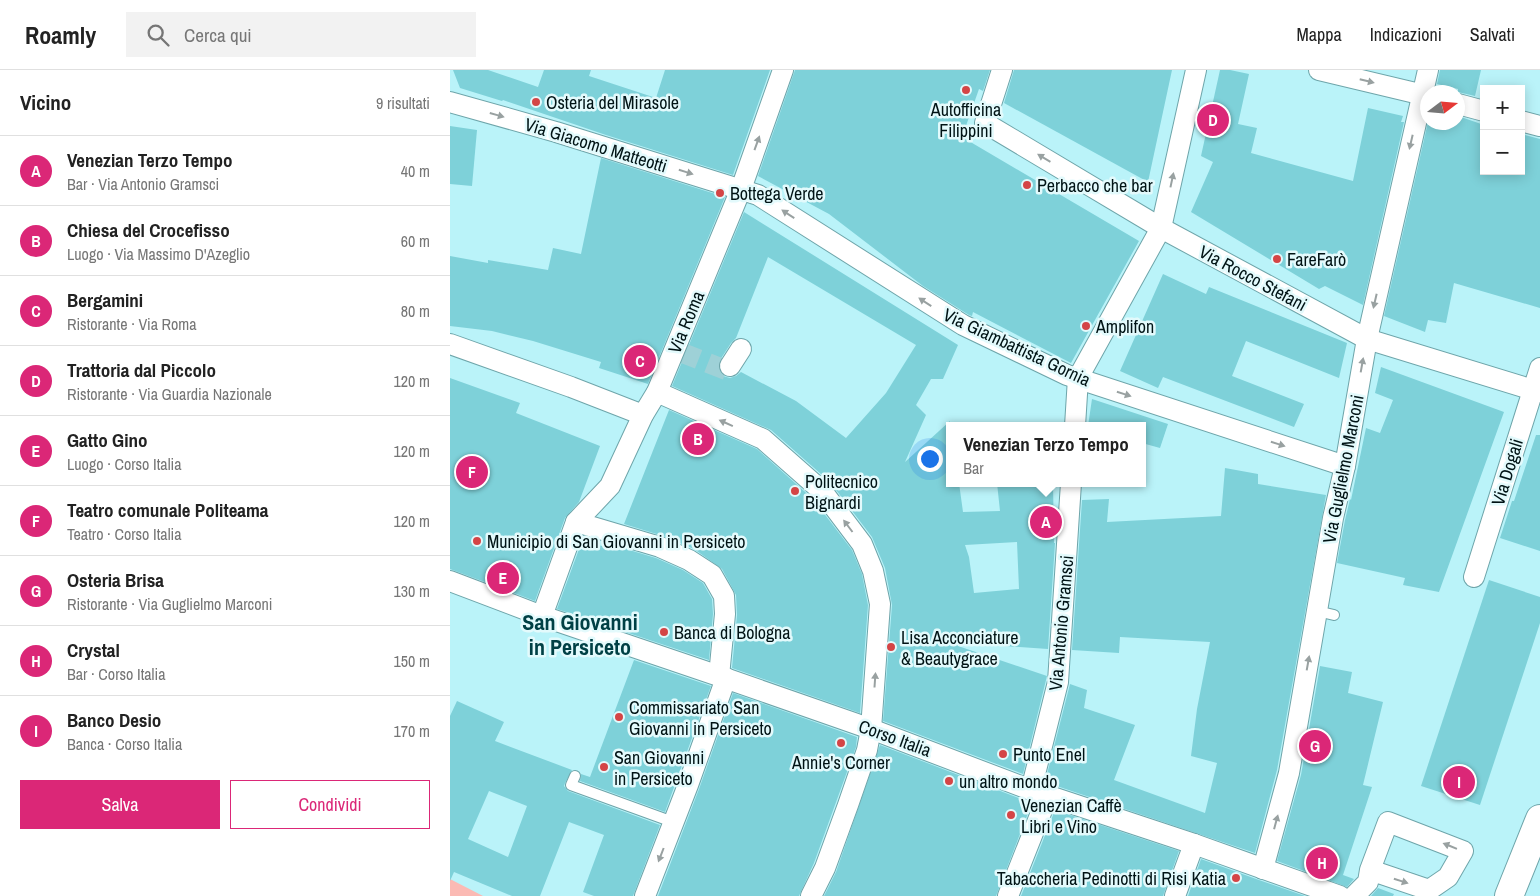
<!DOCTYPE html>
<html lang="it">
<meta charset="utf-8">
<style>
:root{--surface:#fff;--page:#f2f2f2;--text:#222;--muted:#767676;--line:#e0e0e0;--accent:#db2777}
body{margin:0;font-family:"Archivo Narrow",sans-serif;background:var(--page);color:var(--text)}
.controls{position:absolute;right:15px;top:15px;display:grid;overflow:hidden;border-radius:0px;box-shadow:0 2px 12px #0003}
.controls button{width:45px;height:45px;display:grid;place-items:center;padding:0;border:0;border-bottom:1px solid var(--line);background:var(--surface);color:var(--text);font:25px sans-serif}
.compass{position:absolute;left:970px;top:15px;width:45px;height:45px;border-radius:50%;background:var(--surface);box-shadow:0 2px 12px #0003;rotate:74deg}
.you{position:absolute;left:479px;top:388px;width:18px;height:18px;margin:-12px;border:4px solid #fff;border-radius:50%;background:#1a73e8;box-shadow:0 0 0 8px #1a73e833}
.badge{display:grid;place-items:center;width:32px;height:32px;border-radius:50%;background:var(--accent);color:#fff;font-size:16px;font-weight:700}
.pin{position:absolute;translate:-50% -50%;border:2px solid #fff;box-shadow:0 1px 5px #0006}
.popup{position:absolute;left:496px;top:352px;width:200px;height:65px;box-sizing:border-box;display:grid;place-content:center;border-radius:0px;background:var(--surface);filter:drop-shadow(0 1px 4px #0005);font-size:16px;white-space:nowrap;color:var(--muted)}
.popup b{font-size:19px;color:var(--text)}
.popup::after{content:'';position:absolute;left:50%;top:100%;margin-left:-10px;border:10px solid transparent;border-top-color:var(--surface)}
.list{margin:0;padding:0;list-style:none}
h2{display:flex;justify-content:space-between;align-items:center;height:65px;margin:0;padding:0 20px;font-size:21px}
h2 small{font-size:16px;font-weight:400;color:var(--muted)}
.list li{display:grid;grid-template-columns:32px 1fr auto;gap:15px;align-items:center;box-sizing:border-box;height:70px;padding:0 20px;border-top:1px solid var(--line)}
.list b{display:block;font-size:19px;white-space:nowrap}
.list p{margin:0;font-size:16px;white-space:nowrap;color:var(--muted)}
.list em{font-size:16px;font-style:normal;color:var(--muted)}
.actions{display:flex;gap:10px;padding:15px 20px}
.actions a{flex:1;padding:11px 0;border:1px solid var(--accent);border-radius:0px;text-align:center;font-size:18px;color:var(--accent)}
.actions .main{background:var(--accent);color:#fff}
.icon{flex:none;width:28px;height:28px;fill:none;stroke:currentColor;stroke-width:2;stroke-linecap:round;stroke-linejoin:round}
.map{position:relative;flex:none;width:1090px;height:826px;overflow:hidden}
header{display:flex;align-items:center;gap:30px;box-sizing:border-box;height:70px;padding:0 25px;background:var(--surface);border-bottom:1px solid var(--line)}
header strong{font-size:24px}
nav{display:flex;gap:28px;margin-inline-start:auto;font-size:18px}
.search{width:350px;height:45px;background:var(--page);display:flex;align-items:center;gap:12px;box-sizing:border-box;padding:0 18px;border-radius:0px;color:var(--muted);font-size:19px}
main{display:flex}
aside{flex:1;background:var(--surface)}
.map>svg:first-child{display:block}
</style>
<header>
<strong>Roamly</strong>
<div class="search"><svg class="icon" aria-label="search" viewBox="0 0 24 24"><circle cx="10" cy="10" r="6"/><path d="M15 15l6 6"/></svg>Cerca qui</div>
<nav><a>Mappa</a><a>Indicazioni</a><a>Salvati</a></nav>
</header>
<main>
<aside>
<h2>Vicino<small>9 risultati</small></h2>
<ul class="list">
<li><span class="badge">A</span><div><b>Venezian Terzo Tempo</b><p>Bar · Via Antonio Gramsci</p></div><em>40 m</em></li>
<li><span class="badge">B</span><div><b>Chiesa del Crocefisso</b><p>Luogo · Via Massimo D'Azeglio</p></div><em>60 m</em></li>
<li><span class="badge">C</span><div><b>Bergamini</b><p>Ristorante · Via Roma</p></div><em>80 m</em></li>
<li><span class="badge">D</span><div><b>Trattoria dal Piccolo</b><p>Ristorante · Via Guardia Nazionale</p></div><em>120 m</em></li>
<li><span class="badge">E</span><div><b>Gatto Gino</b><p>Luogo · Corso Italia</p></div><em>120 m</em></li>
<li><span class="badge">F</span><div><b>Teatro comunale Politeama</b><p>Teatro · Corso Italia</p></div><em>120 m</em></li>
<li><span class="badge">G</span><div><b>Osteria Brisa</b><p>Ristorante · Via Guglielmo Marconi</p></div><em>130 m</em></li>
<li><span class="badge">H</span><div><b>Crystal</b><p>Bar · Corso Italia</p></div><em>150 m</em></li>
<li><span class="badge">I</span><div><b>Banco Desio</b><p>Banca · Corso Italia</p></div><em>170 m</em></li>
</ul>
<div class="actions"><a class="main">Salva</a><a>Condividi</a></div>
</aside>
<div class="map">
<svg width="1090" height="826" viewBox="0 0 1090 826">
<rect width="100%" height="100%" fill="#baf3f9"/>
<path fill="#fbbab4" d="M 0,809 L 33,826 L 0,826 Z"/>
<g fill="#7ed1d9" fill-rule="evenodd">
<path d="M 3,0 L 38,0 L 88,17 L 94,0 L 141,0 L 139,6 L 206,28 L 215,0 L 320,0 L 283,105 L 156,65 L 53,30 L 52,31 L 10,18 Z"/>
<path d="M 345,0 L 540,0 L 533,21 L 529,19 L 512,67 L 689,171 L 621,293 L 523,242 L 522,246 L 519,245 L 473,216 L 379,144 L 308,106 Z"/>
<path d="M 564,0 L 722,0 L 698,112 L 554,33 Z"/>
<path d="M 770,0 L 780,0 L 799,4 L 788,54 L 807,58 L 801,83 L 903,111 L 918,38 L 953,46 L 951,52 L 954,52 L 913,235 L 875,216 L 869,219 L 741,142 L 763,92 L 751,86 Z"/>
<path d="M 990,0 L 1031,0 L 1025,26 L 1008,22 L 1008,19 L 987,14 Z"/>
<path d="M 1008,46 L 1034,55 L 1034,101 L 1071,101 L 1071,64 L 1090,69 L 1090,238 L 1004,213 L 996,253 L 978,250 L 975,262 L 934,246 L 978,52 L 1008,52 Z"/>
<path d="M 0,56 L 27,60 L 22,116 L 0,114 Z"/>
<path d="M 151,88 L 275,127 L 198,314 L 149,298 L 151,292 L 83,271 L 42,261 L 0,256 L 0,186 L 38,193 L 38,190 L 98,200 L 103,178 L 131,184 Z"/>
<path d="M 294,142 L 508,275 L 493,309 L 481,309 L 466,335 L 476,345 L 455,392 L 500,351 L 500,413 L 509,413 L 513,442 L 550,441 L 547,413 L 603,413 L 604,473 L 605,473 L 598,579 L 508,573 L 508,576 L 597,606 L 573,704 L 433,651 L 442,535 L 435,498 L 422,467 L 380,412 L 321,360 L 222,316 ZM 318,187 L 466,275 L 436,323 L 396,368 L 346,331 L 291,302 L 286,306 L 280,308 L 273,306 L 269,301 L 268,295 L 270,290 L 281,273 L 286,268 ZM 567,472 L 569,519 L 524,523 L 519,487 L 515,475 Z"/>
<path d="M 713,204 L 756,224 L 759,217 L 897,273 L 889,308 L 796,271 L 782,306 L 854,334 L 844,357 L 713,307 L 708,318 L 670,301 Z"/>
<path d="M 931,297 L 1054,342 L 989,522 L 953,515 L 955,508 L 887,493 L 895,450 L 900,429 L 901,430 L 916,358 L 930,363 L 943,330 L 925,323 Z"/>
<path d="M 0,308 L 70,333 L 66,343 L 150,376 L 129,432 L 115,448 L 85,531 L 0,499 Z"/>
<path d="M 642,329 L 718,354 L 710,378 L 692,373 L 692,356 L 638,356 Z"/>
<path d="M 219,340 L 307,379 L 363,429 L 402,480 L 412,504 L 418,535 L 410,643 L 282,598 L 287,545 L 286,525 L 272,499 L 244,479 L 213,466 L 174,454 Z"/>
<path d="M 1086,365 L 1090,365 L 1090,481 L 1050,468 L 1062,431 L 1064,431 Z"/>
<path d="M 775,398 L 808,404 L 808,414 L 876,425 L 827,700 L 805,783 L 595,712 L 620,614 L 637,620 L 634,638 L 685,655 L 664,710 L 755,743 L 767,693 L 741,686 L 747,639 L 760,572 L 670,567 L 669,583 L 622,580 L 632,430 L 659,429 L 657,452 L 771,446 Z"/>
<path d="M 132,471 L 164,479 L 166,476 L 206,488 L 233,500 L 253,513 L 262,529 L 263,544 L 259,590 L 107,539 Z"/>
<path d="M 1039,510 L 1090,527 L 1090,553 L 1030,735 L 971,716 Z"/>
<path d="M 184,590 L 261,616 L 215,742 L 130,711 L 131,704 L 140,707 Z"/>
<path d="M 870,596 L 902,602 L 898,623 L 933,632 L 913,715 L 922,717 L 893,805 L 904,809 L 897,817 L 827,791 L 851,705 Z"/>
<path d="M 283,623 L 407,667 L 406,677 L 364,793 L 349,826 L 208,826 L 249,719 Z"/>
<path d="M 7,631 L 54,652 L 45,671 L 122,700 L 115,713 L 114,716 L 118,721 L 210,755 L 183,826 L 144,826 L 133,822 L 154,765 L 119,752 L 90,826 L 62,826 L 4,802 L 0,811 L 0,646 ZM 39,721 L 77,736 L 58,787 L 18,769 Z"/>
<path d="M 430,675 L 582,733 L 546,826 L 374,826 L 386,802 Z"/>
<path d="M 605,740 L 729,781 L 713,826 L 571,826 Z"/>
<path d="M 751,789 L 809,810 L 855,826 L 738,826 Z"/>
<path d="M 928,818 L 944,824 L 943,826 L 921,826 Z"/>
</g>
<g fill="none" stroke-linecap="round" stroke-linejoin="round">
<path stroke="#9ed1d7" stroke-width="20" stroke-dasharray="20 10" stroke-linecap="butt" d="M 230,282 L 281,302 L 280,296"/>
<g stroke="#6ea5aa" stroke-width="12">
<g id="lane">
<path d="M 867,541 L 884,545"/>
<path d="M 125,706 L 121,715 L 223,752"/>
</g>
</g>
<g stroke="#6ea5aa" stroke-width="22">
<g id="street">
<path d="M 552,0 L 535,53 L 711,158 L 917,269 L 1090,322"/>
<path d="M 869,0 L 978,26"/>
<path d="M 0,32 L 106,62 L 308,125 L 513,255 L 617,305 L 895,396"/>
<path d="M 1008,34 L 1034,41"/>
<path d="M 1071,51 L 1090,56"/>
<path d="M 0,274 L 121,317 L 193,345"/>
<path d="M 280,296 L 291,279"/>
<path d="M 207,322 L 313,369 L 372,421 L 412,474 L 423,501 L 430,534 L 421,659 L 417,680 L 398,735 L 375,798 L 361,826"/>
<path d="M 625,356 L 628,308 L 711,158 L 746,0"/>
<path d="M 126,452 L 210,477 L 239,490 L 262,505 L 274,526 L 275,544 L 269,606"/>
<path d="M 1024,507 L 1090,298"/>
<path d="M 0,511 L 92,546 L 269,606 L 421,659 L 581,720 L 744,774 L 890,826"/>
<path d="M 92,546 L 126,452 L 160,416 L 193,345 L 207,322 L 291,119 L 333,0"/>
<path d="M 581,720 L 608,612 L 621,413"/>
<path d="M 813,799 L 839,703 L 883,448 L 895,396 L 917,269 L 978,0"/>
<path d="M 195,826 L 238,715 L 276,608"/>
<path d="M 558,826 L 598,725"/>
<path d="M 725,826 L 744,774"/>
<path d="M 904,826 L 918,812 L 920,800 L 979,820 L 998,807 L 1013,781 L 938,752 L 920,800"/>
</g>
</g>
<g stroke="#6ea5aa" stroke-width="30">
<path id="secondary" d="M 1059,826 L 1090,749"/>
</g>
<use href="#lane" stroke="#fff" stroke-width="10"/>
<use href="#street" stroke="#fff" stroke-width="20"/>
<use href="#secondary" stroke="#fff" stroke-width="28"/>
</g>
<defs><path id="oneway-solid" d="M-6-.8H1V-3.2L6.5 0L1 3.2V.8H-6Z" transform="scale(1.25)"/></defs>
<g fill="#99a1a1">
<use href="#oneway-solid" transform="translate(917 11) rotate(14)"/>
<use href="#oneway-solid" transform="translate(47 45) rotate(16)"/>
<use href="#oneway-solid" transform="translate(961 72) rotate(103)"/>
<use href="#oneway-solid" transform="translate(307 73) rotate(-70)"/>
<use href="#oneway-solid" transform="translate(594 88) rotate(-149)"/>
<use href="#oneway-solid" transform="translate(236 102) rotate(17)"/>
<use href="#oneway-solid" transform="translate(722 110) rotate(-78)"/>
<use href="#oneway-solid" transform="translate(338 144) rotate(-147)"/>
<use href="#oneway-solid" transform="translate(925 231) rotate(103)"/>
<use href="#oneway-solid" transform="translate(475 232) rotate(-147)"/>
<use href="#oneway-solid" transform="translate(912 295) rotate(-80)"/>
<use href="#oneway-solid" transform="translate(674 324) rotate(18)"/>
<use href="#oneway-solid" transform="translate(276 353) rotate(-156)"/>
<use href="#oneway-solid" transform="translate(828 374) rotate(18)"/>
<use href="#oneway-solid" transform="translate(398 456) rotate(-127)"/>
<use href="#oneway-solid" transform="translate(858 593) rotate(-80)"/>
<use href="#oneway-solid" transform="translate(425 610) rotate(-86)"/>
<use href="#oneway-solid" transform="translate(826 752) rotate(-75)"/>
<use href="#oneway-solid" transform="translate(1000 776) rotate(-158)"/>
<use href="#oneway-solid" transform="translate(211 785) rotate(111)"/>
<use href="#oneway-solid" transform="translate(951 811) rotate(18)"/>
</g>
<g fill="#d44546" stroke="#e3fafc" stroke-width="2">
<circle cx="516" cy="20" r="5"/>
<circle cx="86" cy="32" r="5"/>
<circle cx="577" cy="115" r="5"/>
<circle cx="270" cy="123" r="5"/>
<circle cx="827" cy="189" r="5"/>
<circle cx="636" cy="256" r="5"/>
<circle cx="345" cy="421" r="5"/>
<circle cx="27" cy="471" r="5"/>
<circle cx="214" cy="562" r="5"/>
<circle cx="441" cy="577" r="5"/>
<circle cx="169" cy="647" r="5"/>
<circle cx="391" cy="673" r="5"/>
<circle cx="553" cy="684" r="5"/>
<circle cx="154" cy="697" r="5"/>
<circle cx="499" cy="711" r="5"/>
<circle cx="561" cy="745" r="5"/>
<circle cx="786" cy="808" r="5"/>
</g>
<g text-anchor="middle" dominant-baseline="central" stroke-width="5" stroke-linejoin="round" paint-order="stroke">
<g font-size="18" fill="#001315" stroke="#e3fafc" text-anchor="start">
<text x="96" y="32">Osteria del Mirasole</text>
<text x="516" y="39" text-anchor="middle">Autofficina<tspan x="516" dy="21">Filippini</tspan></text>
<text x="587" y="115">Perbacco che bar</text>
<text x="280" y="123">Bottega Verde</text>
<text x="837" y="189">FareFarò</text>
<text x="646" y="256">Amplifon</text>
<text x="355" y="411">Politecnico<tspan x="355" dy="21">Bignardi</tspan></text>
<text x="37" y="471">Municipio di San Giovanni in Persiceto</text>
<text x="224" y="562">Banca di Bologna</text>
<text x="451" y="567">Lisa Acconciature<tspan x="451" dy="21">&amp; Beautygrace</tspan></text>
<text x="179" y="637">Commissariato San<tspan x="179" dy="21">Giovanni in Persiceto</tspan></text>
<text x="563" y="684">Punto Enel</text>
<text x="164" y="687">San Giovanni<tspan x="164" dy="21">in Persiceto</tspan></text>
<text x="391" y="692" text-anchor="middle">Annie's Corner</text>
<text x="509" y="711">un altro mondo</text>
<text x="571" y="735">Venezian Caffè<tspan x="571" dy="21">Libri e Vino</tspan></text>
<text x="776" y="808" text-anchor="end">Tabaccheria Pedinotti di Risi Katia</text>
</g>
<g font-size="18" fill="#001315" stroke="#e3fafc">
<text transform="translate(146 75) rotate(17)">Via Giacomo Matteotti</text>
<text transform="translate(803 208) rotate(28)">Via Rocco Stefani</text>
<text transform="translate(236 252) rotate(-67)">Via Roma</text>
<text transform="translate(567 277) rotate(25)">Via Giambattista Gornia</text>
<text transform="translate(893 399) rotate(-79)">Via Guglielmo Marconi</text>
<text transform="translate(1057 402) rotate(-73)">Via Dogali</text>
<text transform="translate(611 553) rotate(-85)">Via Antonio Gramsci</text>
<text transform="translate(445 668) rotate(20)">Corso Italia</text>
</g>
<g font-size="22" font-weight="bold" fill="#004045" stroke="#e3fafc">
<text x="130" y="552">San Giovanni<tspan x="130" dy="25">in Persiceto</tspan></text>
</g>
</g>
</svg>
<div class="controls">
<button>+</button>
<button>−</button>
</div>
<svg class="compass" viewBox="-18 -18 36 36"><path d="M0-13l5 13h-10z" fill="#e53935"/><path d="M0 13l5-13h-10z" fill="#767676"/></svg>
<div class="you"></div>
<div class="pin badge" style="left:596px;top:452px">A</div>
<div class="popup"><b>Venezian Terzo Tempo</b>Bar</div>
<div class="pin badge" style="left:248px;top:369px">B</div>
<div class="pin badge" style="left:190px;top:291px">C</div>
<div class="pin badge" style="left:763px;top:50px">D</div>
<div class="pin badge" style="left:53px;top:508px">E</div>
<div class="pin badge" style="left:22px;top:402px">F</div>
<div class="pin badge" style="left:865px;top:676px">G</div>
<div class="pin badge" style="left:872px;top:793px">H</div>
<div class="pin badge" style="left:1009px;top:712px">I</div>
</div>
</main>
